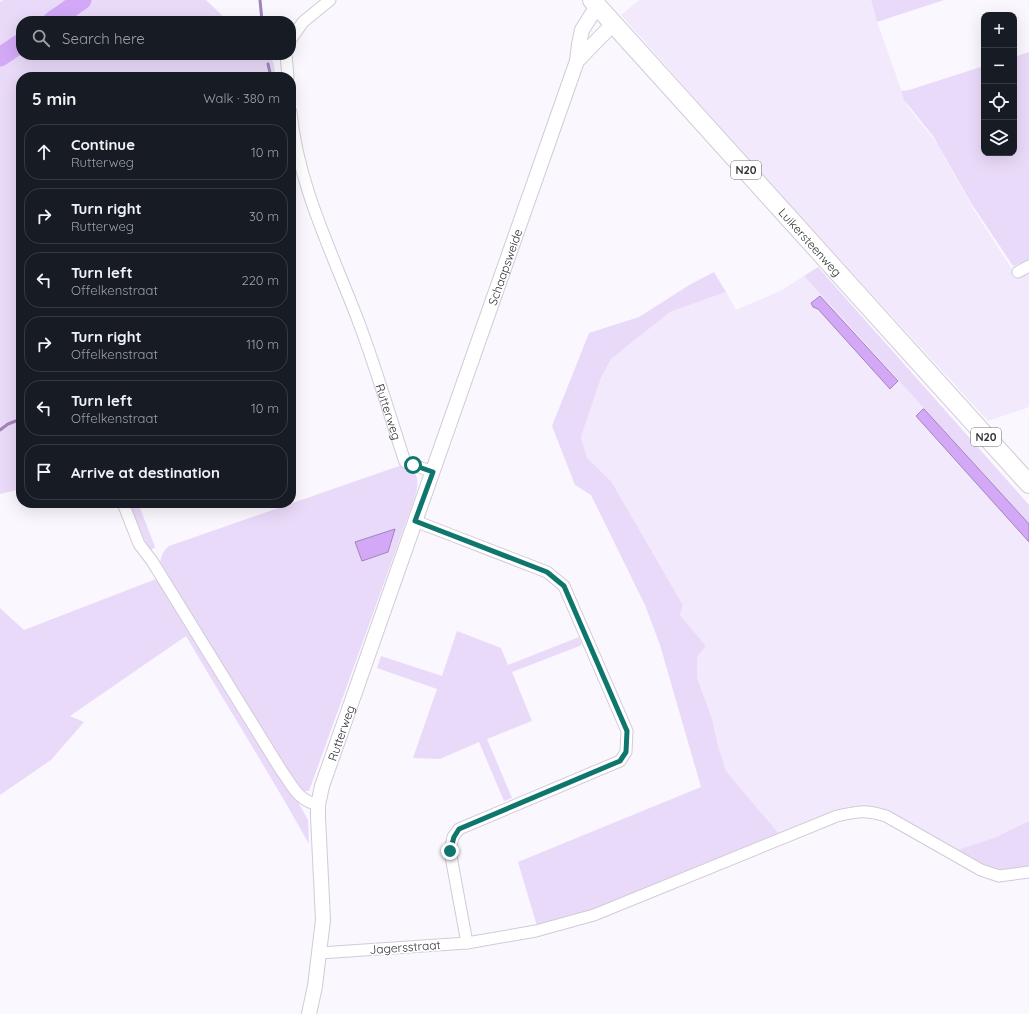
<!DOCTYPE html>
<meta charset="utf-8">
<style>
:root{--surface:#171b24;--page:#242831;--text:#f1f3f6;--muted:#9ea1a6;--line:#363941}
body{margin:0;font-family:Quicksand,sans-serif;background:var(--page);color:var(--text)}
.controls{position:absolute;right:12px;top:12px;display:grid;overflow:hidden;border-radius:8px;box-shadow:0 4px 16px #0002}
.controls button{width:36px;height:36px;display:grid;place-items:center;padding:0;border:0;border-bottom:1px solid var(--line);background:var(--surface);color:var(--text);font:20px sans-serif}
.stop{position:absolute;width:12px;height:12px;margin:-9px;border:3px solid #0f766e;border-radius:50%;background:#fff}
.stop.end{background:#0f766e;border-color:#fff;box-shadow:0 1px 4px #0008}
.list{margin:0;padding:0;list-style:none}
h2{display:flex;justify-content:space-between;align-items:center;height:52px;margin:0;padding:0 16px;font-size:17px}
h2 small{font-size:13px;font-weight:400;color:var(--muted)}
.list li{display:grid;grid-template-columns:26px 1fr auto;gap:12px;align-items:center;box-sizing:border-box;height:56px;margin:0 8px 8px;padding:0 8px;border:1px solid var(--line);border-radius:16px}
.list b{display:block;font-size:15px;white-space:nowrap}
.list p{margin:0;font-size:13px;white-space:nowrap;color:var(--muted)}
.list em{font-size:13px;font-style:normal;color:var(--muted)}
.icon{flex:none;width:22px;height:22px;fill:none;stroke:currentColor;stroke-width:2;stroke-linecap:round;stroke-linejoin:round}
.map{position:relative;flex:none;width:1029px;height:1014px;overflow:hidden}
.search{position:absolute;background:var(--surface);box-shadow:0 4px 16px #0002;left:16px;top:16px;width:280px;height:44px;display:flex;align-items:center;gap:10px;box-sizing:border-box;padding:0 14px;border-radius:16px;color:var(--muted);font-size:15px}
.panel{position:absolute;background:var(--surface);box-shadow:0 4px 16px #0002;left:16px;top:72px;width:280px;height:436px;border-radius:16px}
.map>svg:first-child{display:block}
</style>
<div class="map">
<svg width="1029" height="1014" viewBox="0 0 1029 1014">
<rect width="100%" height="100%" fill="#faf7fe"/>
<g fill="#f3e9fc">
<path d="M 639,0 L 871,0 L 875,16 L 907,106 L 936,142 L 974,210 L 1017,277 L 1029,273 L 1029,407 L 988,421 L 757,169 L 621,15 Z"/>
<path d="M 804,276 L 1029,524 L 1029,821 L 996,837 L 957,850 L 874,810 L 781,836 L 726,771 L 718,746 L 713,722 L 697,677 L 697,657 L 706,646 L 680,615 L 683,605 L 611,481 L 587,458 L 581,437 L 601,378 L 611,359 L 670,312 L 726,292 L 736,310 L 782,290 Z"/>
</g>
<g fill="#eadaf9">
<path d="M 3,0 L 66,0 L 37,21 L 21,21 L 21,33 L 0,46 L 0,2 Z"/>
<path d="M 91,0 L 206,0 L 228,21 L 63,21 Z"/>
<path d="M 871,0 L 944,0 L 877,22 Z"/>
<path d="M 21,51 L 21,55 L 262,55 L 273,61 L 276,77 L 21,77 L 21,489 L 0,494 L 0,64 Z"/>
<path d="M 1029,52 L 1029,261 L 1013,266 L 971,203 L 933,136 L 904,100 L 901,91 L 909,90 L 984,66 L 984,153 L 1014,153 L 1014,57 Z"/>
<path d="M 818,267 L 1029,505 L 1029,524 L 804,276 Z"/>
<path d="M 714,272 L 726,292 L 670,312 L 611,359 L 601,378 L 581,437 L 587,458 L 611,481 L 683,605 L 680,615 L 706,646 L 697,657 L 697,677 L 713,722 L 718,746 L 726,771 L 781,836 L 590,914 L 537,926 L 518,862 L 701,787 L 660,645 L 645,605 L 591,495 L 575,485 L 552,426 L 589,333 L 639,317 L 691,284 Z"/>
<path d="M 399,466 C 419,471 420,478 415,497 L 309,791 L 302,791 L 254,720 L 160,564 C 161,556 163,551 169,546 Z"/>
<path d="M 130,503 L 138,503 L 155,547 L 150,551 L 134,519 Z"/>
<path d="M 156,579 L 193,633 L 297,800 L 308,820 L 309,844 C 270,774 227,706 186,636 L 70,716 L 84,722 L 51,760 L 0,795 L 0,608 L 24,630 Z"/>
<path d="M 457,631 L 501,648 L 508,665 L 579,637 L 582,645 L 512,672 L 532,721 L 487,739 L 512,798 L 504,801 L 479,742 L 440,759 L 413,758 L 437,689 L 377,668 L 381,656 L 442,676 Z"/>
<path d="M 1029,821 L 1029,867 L 1000,873 L 984,867 L 957,850 L 996,837 Z"/>
</g>
<g fill="#d3a9f7" stroke="#a284bc">
<path d="M 820,296 L 898,381 L 890,389 L 818,309 L 813,307 L 811,303 Z"/>
<path d="M 923,409 L 924,409 L 1029,524 L 1029,542 L 916,416 Z"/>
<path d="M 395,529 L 388,552 L 362,561 L 355,542 Z"/>
</g>
<g fill="none" stroke-linecap="round" stroke-linejoin="round">
<g stroke="#a284bc" stroke-width="3">
<path d="M 260,0 L 262,21"/>
<path d="M 268,64 L 271,77"/>
<path d="M 0,430 L 8,424 L 21,419"/>
</g>
<g stroke="#d3a9f7" stroke-width="19">
<path d="M 52,21 L 82,0"/>
<path d="M 0,57 L 21,43"/>
</g>
<g stroke="#d1cbd7" stroke-width="13">
<g id="minor">
<path d="M 291,39 L 303,22 L 330,0"/>
<path d="M 286,55 L 288,77"/>
<path id="s1" d="M 291,112 C 298,186 333,254 359,323 C 376,368 390,416 405,462 L 433,472"/>
<path d="M 1018,272 L 1029,266"/>
<path d="M 123,503 L 139,544 L 152,561 L 281,770 C 293,786 297,800 318,805"/>
<path d="M 415,521 L 547,572 L 564,586 L 627,731 L 626,752 L 620,761 L 459,829 L 453,837 L 450,851 L 467,943"/>
<path d="M 320,953 L 467,943 L 536,931 L 594,915 L 837,816 C 859,811 865,810 886,816 L 981,870 L 999,876 L 1029,872"/>
</g>
</g>
<g stroke="#d1cbd7" stroke-width="16">
<g id="tertiary">
<path d="M 577,61 L 613,24"/>
<path id="s2" d="M 309,1014 L 315,986 L 323,920 L 318,817 L 318,805 L 322,786 L 577,61 L 579,44 L 582,30 L 597,6"/>
</g>
</g>
<g stroke="#d1cbd7" stroke-width="20">
<g id="primary">
<path id="s3" d="M 592,0 L 1029,484"/>
</g>
</g>
<use href="#minor" stroke="#fff" stroke-width="11"/>
<use href="#tertiary" stroke="#fff" stroke-width="14"/>
<use href="#primary" stroke="#fff" stroke-width="18"/>
</g>
<g fill="none" stroke-linecap="round" stroke-linejoin="round">
<path stroke="#0f766e" stroke-width="5" d="M 413,465 L 433,472 L 415,521 L 547,572 L 564,586 L 627,731 L 626,752 L 620,761 L 459,829 L 454,837 L 450,851"/>
</g>
<g text-anchor="middle" dominant-baseline="central" stroke-width="3.5" stroke-linejoin="round" paint-order="stroke">
<g fill="#fff" stroke="#6e6d70" stroke-width="1">
<rect x="731" y="161" width="30" height="18" rx="3"/>
<rect x="971" y="428" width="30" height="18" rx="3"/>
</g>
<g font-size="11" font-weight="bold" fill="#302e32">
<text x="746" y="170">N20</text>
<text x="986" y="437">N20</text>
</g>
<g font-size="12" fill="#302e32" stroke="#fff">
<text stroke="none"><textPath href="#s3" startOffset="326">Luikersteenweg</textPath></text>
<text stroke="none"><textPath href="#s2" startOffset="780">Schaapsweide</textPath></text>
<text stroke="none"><textPath href="#s1" startOffset="316">Rutterweg</textPath></text>
<text stroke="none"><textPath href="#s2" startOffset="286">Rutterweg</textPath></text>
<text transform="translate(405 947) rotate(-4)">Jagersstraat</text>
</g>
</g>
</svg>
<div class="controls">
<button>+</button>
<button>−</button>
<button><svg class="icon" aria-label="locate" viewBox="0 0 24 24"><circle cx="12" cy="12" r="6"/><path d="M12 2v4M12 18v4M2 12h4M18 12h4"/></svg></button>
<button><svg class="icon" aria-label="layers" viewBox="0 0 24 24"><path d="M12 4l9 5-9 5-9-5zM3 14l9 5 9-5"/></svg></button>
</div>
<div class="stop" style="left:413px;top:465px"></div>
<div class="stop end" style="left:450px;top:851px"></div>
<div class="search"><svg class="icon" aria-label="search" viewBox="0 0 24 24"><circle cx="10" cy="10" r="6"/><path d="M15 15l6 6"/></svg>Search here</div>
<section class="panel">
<h2>5 min<small>Walk · 380 m</small></h2>
<ul class="list">
<li><svg class="icon" aria-label="ahead" viewBox="0 0 24 24"><path d="M12 20V5M6 11l6-6 6 6"/></svg><div><b>Continue</b><p>Rutterweg</p></div><em>10 m</em></li>
<li><svg class="icon" aria-label="right" viewBox="0 0 24 24"><path d="M7 20v-9h11M14 6l5 5-5 5"/></svg><div><b>Turn right</b><p>Rutterweg</p></div><em>30 m</em></li>
<li><svg class="icon" aria-label="left" viewBox="0 0 24 24"><path d="M17 20v-9H6M10 6l-5 5 5 5"/></svg><div><b>Turn left</b><p>Offelkenstraat</p></div><em>220 m</em></li>
<li><svg class="icon" aria-label="right" viewBox="0 0 24 24"><path d="M7 20v-9h11M14 6l5 5-5 5"/></svg><div><b>Turn right</b><p>Offelkenstraat</p></div><em>110 m</em></li>
<li><svg class="icon" aria-label="left" viewBox="0 0 24 24"><path d="M17 20v-9H6M10 6l-5 5 5 5"/></svg><div><b>Turn left</b><p>Offelkenstraat</p></div><em>10 m</em></li>
<li><svg class="icon" aria-label="arrive" viewBox="0 0 24 24"><path d="M6 21V4h12l-3 4 3 4H6"/></svg><div><b>Arrive at destination</b></div></li>
</ul>
</section>
</div>
